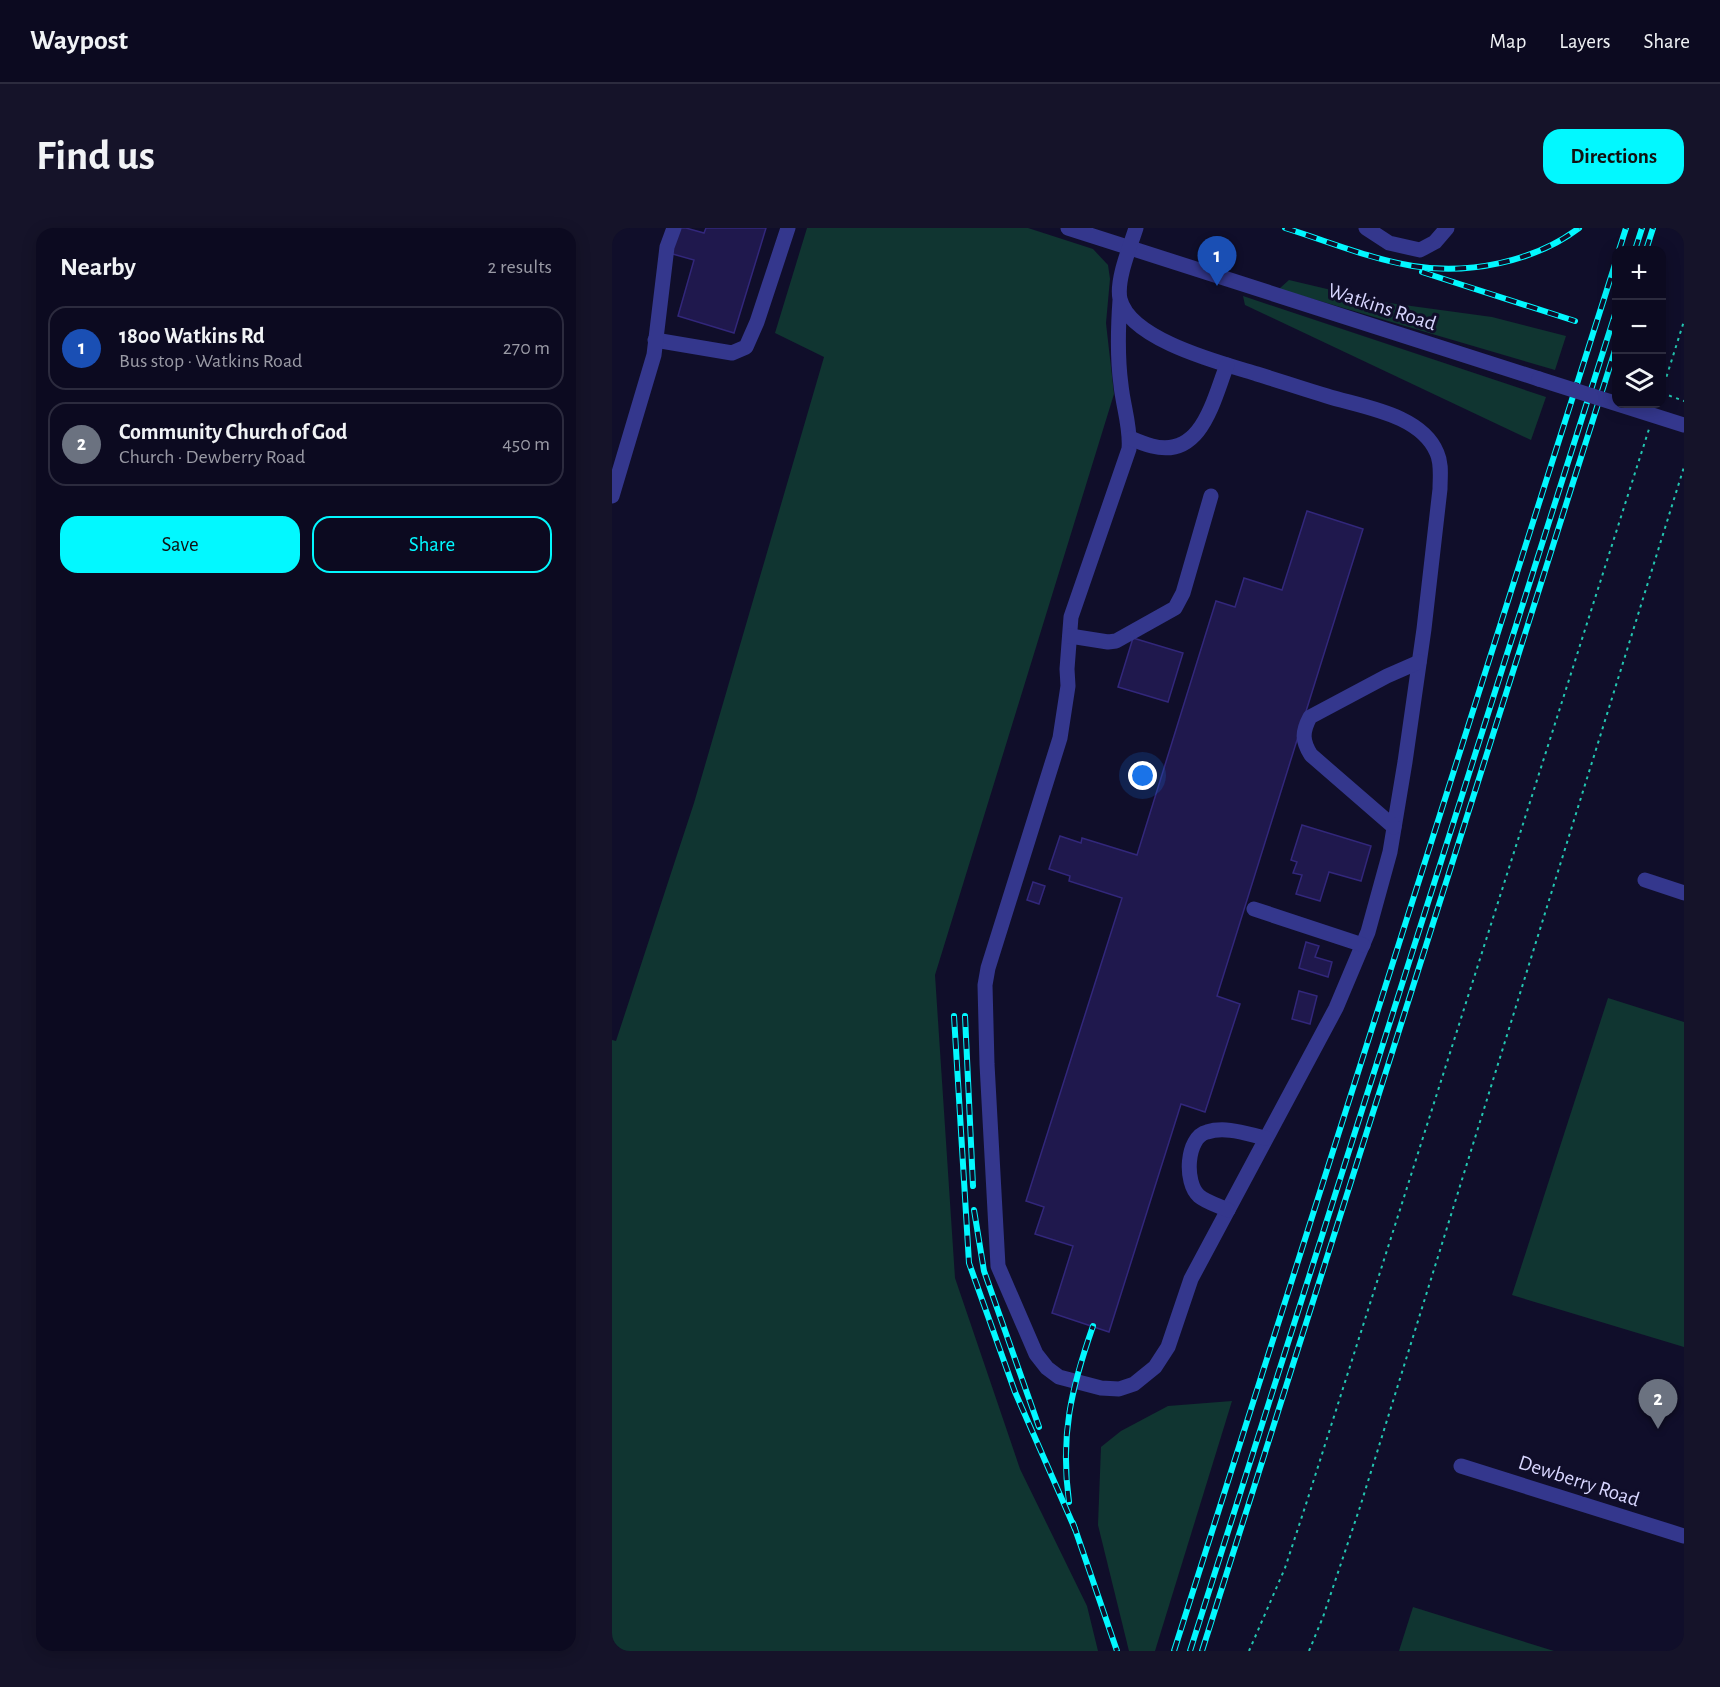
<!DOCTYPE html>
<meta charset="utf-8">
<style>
:root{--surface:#0c0a20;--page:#151329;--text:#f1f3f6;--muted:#9a9aa5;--line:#2c2b3e;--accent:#02f8ff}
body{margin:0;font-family:"Alegreya Sans",sans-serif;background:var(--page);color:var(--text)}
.controls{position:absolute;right:18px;top:18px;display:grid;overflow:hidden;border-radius:12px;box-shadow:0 3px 15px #0003}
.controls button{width:54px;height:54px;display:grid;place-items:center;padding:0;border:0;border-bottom:2px solid var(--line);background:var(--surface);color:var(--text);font:30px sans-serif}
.you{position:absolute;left:531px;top:548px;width:21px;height:21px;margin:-15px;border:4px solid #fff;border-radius:50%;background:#1a73e8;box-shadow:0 0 0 9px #1a73e833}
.badge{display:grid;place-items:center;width:39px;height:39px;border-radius:50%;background:var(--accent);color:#fff;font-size:20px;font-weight:700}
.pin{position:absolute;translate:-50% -50px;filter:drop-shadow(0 2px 3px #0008)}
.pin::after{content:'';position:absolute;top:32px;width:21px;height:18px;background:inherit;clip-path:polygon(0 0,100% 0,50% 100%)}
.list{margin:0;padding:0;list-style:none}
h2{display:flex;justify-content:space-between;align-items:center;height:78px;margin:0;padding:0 24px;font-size:26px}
h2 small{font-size:20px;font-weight:400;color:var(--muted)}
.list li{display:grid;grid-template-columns:39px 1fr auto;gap:18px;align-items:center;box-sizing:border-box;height:84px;margin:0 12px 12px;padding:0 12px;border:2px solid var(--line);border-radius:18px}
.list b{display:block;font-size:22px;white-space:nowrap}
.list p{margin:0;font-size:20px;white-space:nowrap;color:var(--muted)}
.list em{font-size:20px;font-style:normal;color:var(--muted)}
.actions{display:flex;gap:12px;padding:18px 24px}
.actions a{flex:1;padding:14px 0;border:2px solid var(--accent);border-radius:18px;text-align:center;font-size:21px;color:var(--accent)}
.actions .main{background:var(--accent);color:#111}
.icon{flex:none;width:33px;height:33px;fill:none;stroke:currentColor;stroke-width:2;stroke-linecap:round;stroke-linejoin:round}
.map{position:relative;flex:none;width:1072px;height:1423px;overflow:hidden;border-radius:18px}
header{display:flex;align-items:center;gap:36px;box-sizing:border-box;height:84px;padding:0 30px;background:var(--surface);border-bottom:2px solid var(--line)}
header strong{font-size:28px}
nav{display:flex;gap:33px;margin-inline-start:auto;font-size:21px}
.intro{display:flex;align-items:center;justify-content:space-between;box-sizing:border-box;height:144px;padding:0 36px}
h1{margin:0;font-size:42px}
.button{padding:15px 27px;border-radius:18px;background:var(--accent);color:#111;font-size:21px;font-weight:700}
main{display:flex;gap:36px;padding:0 36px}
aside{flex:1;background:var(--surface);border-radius:18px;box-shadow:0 3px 15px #0003}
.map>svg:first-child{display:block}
</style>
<header>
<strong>Waypost</strong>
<nav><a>Map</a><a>Layers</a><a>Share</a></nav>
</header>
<div class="intro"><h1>Find us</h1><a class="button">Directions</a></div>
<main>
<aside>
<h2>Nearby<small>2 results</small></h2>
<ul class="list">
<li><span class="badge" style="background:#1a4fb4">1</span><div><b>1800 Watkins Rd</b><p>Bus stop · Watkins Road</p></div><em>270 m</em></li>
<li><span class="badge" style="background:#6b7280">2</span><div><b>Community Church of God</b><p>Church · Dewberry Road</p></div><em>450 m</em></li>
</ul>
<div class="actions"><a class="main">Save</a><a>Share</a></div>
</aside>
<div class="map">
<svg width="1072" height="1423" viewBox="0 0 1072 1423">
<rect width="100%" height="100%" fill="#100e2a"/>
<g fill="#103531">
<path d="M 195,0 L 416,0 L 481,21 L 496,37 L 498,51 L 494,95 L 502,166 L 323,747 L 343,1050 L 408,1241 L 475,1378 L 486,1423 L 0,1423 L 0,812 L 4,813 L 82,575 L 212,129 L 163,105 Z"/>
<path d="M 677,52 L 770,74 L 880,89 L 954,108 L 943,142 L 667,61 Z"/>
<path d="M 631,68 L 934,169 L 919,212 L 633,77 Z"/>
<path d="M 996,770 L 1072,794 L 1072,1119 L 900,1067 Z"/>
<path d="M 620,1173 L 543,1423 L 517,1423 L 486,1297 L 489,1219 L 509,1203 L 556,1178 Z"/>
<path d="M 801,1379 L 942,1423 L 787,1423 Z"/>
</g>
<g fill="#1f184d" stroke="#32277b" stroke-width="1.5">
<path d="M 64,0 L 74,0 L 92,5 L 94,0 L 154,0 L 122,105 L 66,88 L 82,32 L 57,25 Z"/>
<path d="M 695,283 L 751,301 L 605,768 L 628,776 L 593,884 L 569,876 L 497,1104 L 440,1085 L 461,1018 L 423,1006 L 432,979 L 414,973 L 510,670 L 457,653 L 458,648 L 437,641 L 448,608 L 469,615 L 470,610 L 525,627 L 604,373 L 623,379 L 632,350 L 670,362 Z"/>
<path d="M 521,410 L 571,425 L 556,474 L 506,459 Z"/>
<path d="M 690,597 L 759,618 L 749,653 L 717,644 L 708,673 L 684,666 L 690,647 L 681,645 L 685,634 L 679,632 Z"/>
<path d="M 421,654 L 433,658 L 427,676 L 415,672 Z"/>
<path d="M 694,714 L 707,718 L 703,729 L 720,734 L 716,749 L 687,740 Z"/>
<path d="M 687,763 L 705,768 L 698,796 L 680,791 Z"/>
</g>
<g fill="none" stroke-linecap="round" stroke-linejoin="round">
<g stroke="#23c6b1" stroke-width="2" stroke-dasharray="3 4.5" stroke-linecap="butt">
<path d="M 1050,163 L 1072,93"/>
<path d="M 1050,165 L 1072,173"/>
<path d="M 637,1423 L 673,1340 L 696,1270 L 1037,201"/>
<path d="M 697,1423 L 711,1389 L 748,1279 L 1072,239"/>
</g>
<g stroke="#34378d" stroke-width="15">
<path d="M 456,0 L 927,151"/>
<path d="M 754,0 L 777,15 L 808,22 L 823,14 L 835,0"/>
<path d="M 508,72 C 506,100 505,128 509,157 C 511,178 519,200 517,221 L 459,389 L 455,441 L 456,458 L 448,510 L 376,740 L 373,757 L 375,836 L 386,1038 L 424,1126 L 435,1140 L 447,1149 L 489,1160 L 507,1161 L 522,1156 L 543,1139 L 556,1119 L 579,1051 L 724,780 L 756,704 L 778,624 L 793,534 L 812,401 L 828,261 C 828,249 830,236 825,225 C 809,186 750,179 715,168 C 691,161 668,153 645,146 C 609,135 518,112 508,71 C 504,52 518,19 524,0"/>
<path d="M 43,112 L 120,125 L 134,119 L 145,94 L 176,0"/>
<path d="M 518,210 C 525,213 532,216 540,218 C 590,231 601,172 615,137"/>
<path d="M 0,268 L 42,127 L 55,19 L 62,0"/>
<path d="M 458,408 L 496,414 L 504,413 L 563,380 L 571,365 L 599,268"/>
<path d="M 782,599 L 699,527 C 690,513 690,504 698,489 L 775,448 L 807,434"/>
<path d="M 1033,652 L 1072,665"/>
<path d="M 642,681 L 751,717"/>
<path d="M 616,982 C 607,978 594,974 587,968 C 572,955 574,909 595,904 C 614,898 635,906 654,910"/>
<path d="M 849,1238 L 1072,1308"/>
</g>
<g stroke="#02f8ff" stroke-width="6">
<g id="rail">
<path d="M 673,0 C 715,13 758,31 801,38 C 856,47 922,34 967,0"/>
<path d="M 1007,22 L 1014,0"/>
<path d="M 1023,22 L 1030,0"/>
<path d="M 1034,22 L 1041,0"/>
<path d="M 810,44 L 963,93"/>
<path d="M 342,788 L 357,1035 L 403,1164 L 463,1301"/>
<path d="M 353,788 L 361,958"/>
<path d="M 362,982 L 372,1043 L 427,1199"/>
<path d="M 457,1274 C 448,1208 459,1161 481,1098"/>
<path d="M 461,1295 L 505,1423"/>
<path d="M 562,1423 L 1005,30"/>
<path d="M 578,1423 L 1005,80"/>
<path d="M 590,1423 L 1005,116"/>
</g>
</g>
<use href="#rail" stroke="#100e2a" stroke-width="4" stroke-dasharray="11" stroke-linecap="butt"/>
<path stroke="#34378d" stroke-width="15" d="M 927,151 L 1072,197"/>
</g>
<g text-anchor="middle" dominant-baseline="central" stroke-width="6" stroke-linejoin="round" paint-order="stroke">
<g font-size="21" fill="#d8d6ff" stroke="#100e2a">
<text transform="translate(770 79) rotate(18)">Watkins Road</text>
<text transform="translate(967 1253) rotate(18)">Dewberry Road</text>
</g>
</g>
</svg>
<div class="controls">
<button>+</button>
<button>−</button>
<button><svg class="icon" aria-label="layers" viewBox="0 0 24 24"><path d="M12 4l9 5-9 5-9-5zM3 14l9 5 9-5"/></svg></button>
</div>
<div class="you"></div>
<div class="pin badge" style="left:605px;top:58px;background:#1a4fb4">1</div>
<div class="pin badge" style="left:1046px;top:1201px;background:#6b7280">2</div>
</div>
</main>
